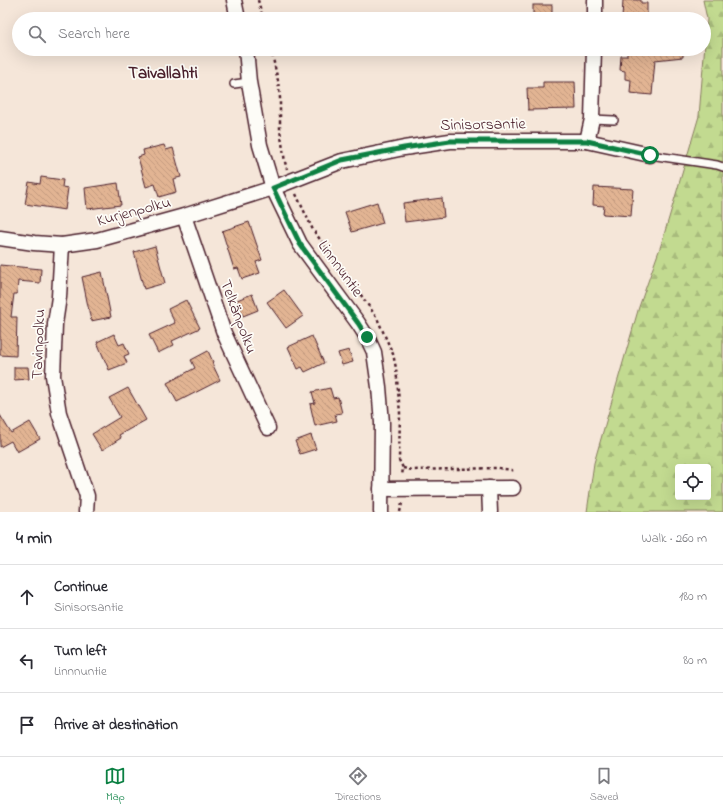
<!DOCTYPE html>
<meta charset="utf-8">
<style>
:root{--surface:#fff;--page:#f2f2f3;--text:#2b2b33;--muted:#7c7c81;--line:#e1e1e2;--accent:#0b8043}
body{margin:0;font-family:"Indie Flower",sans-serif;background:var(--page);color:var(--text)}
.controls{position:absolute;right:12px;bottom:12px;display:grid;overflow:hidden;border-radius:4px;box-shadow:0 4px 16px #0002}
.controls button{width:36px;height:36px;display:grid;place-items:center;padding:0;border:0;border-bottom:1px solid var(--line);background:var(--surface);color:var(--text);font:20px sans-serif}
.stop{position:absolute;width:12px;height:12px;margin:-9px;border:3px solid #0b8043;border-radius:50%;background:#fff}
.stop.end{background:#0b8043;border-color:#fff;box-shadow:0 1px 4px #0008}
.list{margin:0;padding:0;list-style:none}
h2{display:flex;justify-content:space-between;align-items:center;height:52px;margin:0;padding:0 16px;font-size:17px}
h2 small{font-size:13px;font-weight:400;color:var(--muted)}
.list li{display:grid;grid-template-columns:26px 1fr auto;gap:12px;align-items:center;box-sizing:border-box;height:64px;padding:0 16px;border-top:1px solid var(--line)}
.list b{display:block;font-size:15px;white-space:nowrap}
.list p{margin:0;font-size:13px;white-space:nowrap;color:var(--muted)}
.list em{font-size:13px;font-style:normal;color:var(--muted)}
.icon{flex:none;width:22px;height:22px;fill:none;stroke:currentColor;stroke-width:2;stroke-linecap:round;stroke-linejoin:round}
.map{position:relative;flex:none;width:723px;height:512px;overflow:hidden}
.search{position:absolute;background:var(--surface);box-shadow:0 4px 16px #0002;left:12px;right:12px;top:12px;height:44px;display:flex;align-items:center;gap:10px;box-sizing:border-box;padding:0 14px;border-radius:22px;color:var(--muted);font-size:15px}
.sheet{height:244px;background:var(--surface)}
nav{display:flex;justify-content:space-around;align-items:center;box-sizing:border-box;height:56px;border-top:1px solid var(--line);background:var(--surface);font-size:11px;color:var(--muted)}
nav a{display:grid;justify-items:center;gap:2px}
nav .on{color:var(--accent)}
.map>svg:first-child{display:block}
</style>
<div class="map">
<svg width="723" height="512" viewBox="0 0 723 512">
<defs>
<pattern id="forest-firs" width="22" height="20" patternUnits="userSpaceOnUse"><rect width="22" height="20" fill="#c2da90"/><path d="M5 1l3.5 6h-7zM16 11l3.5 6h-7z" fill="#a8bb7c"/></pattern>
<pattern id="building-back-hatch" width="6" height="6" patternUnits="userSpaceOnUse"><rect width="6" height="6" fill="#e2b493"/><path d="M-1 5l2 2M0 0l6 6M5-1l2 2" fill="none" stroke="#c39a7f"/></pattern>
</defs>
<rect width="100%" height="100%" fill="#f5e6d9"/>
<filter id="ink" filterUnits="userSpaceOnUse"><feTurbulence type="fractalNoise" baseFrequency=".025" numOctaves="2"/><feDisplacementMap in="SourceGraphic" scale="8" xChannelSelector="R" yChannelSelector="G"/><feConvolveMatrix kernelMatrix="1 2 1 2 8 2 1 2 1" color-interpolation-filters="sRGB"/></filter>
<g filter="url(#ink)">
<path fill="url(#forest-firs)" stroke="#867c5e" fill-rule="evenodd" d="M 703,0 L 723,0 L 723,512 L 587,512 L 594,463 L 639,307 L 661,245 L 699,116 L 707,19 ZM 678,467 L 708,467 L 708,497 L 678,497 Z"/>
<g fill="url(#building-back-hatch)" stroke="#4a1f2b">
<path d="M 623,0 L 641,0 L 641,3 L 647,3 L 647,19 L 622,19 Z"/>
<rect x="533" y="5" width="19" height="14"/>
<path d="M 627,49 L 683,49 L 683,57 L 655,60 L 652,95 L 630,93 L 631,80 L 625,79 L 625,71 L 620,70 L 621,56 L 627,56 Z"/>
<path d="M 543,82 L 575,82 L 576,109 L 528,110 L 527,88 L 543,88 Z"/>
<path d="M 164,145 L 166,150 L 173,148 L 181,177 L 173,179 L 176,192 L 159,197 L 155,184 L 146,187 L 138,157 L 144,155 L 143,150 Z"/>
<path d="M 41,177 L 63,180 L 62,187 L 68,188 L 65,210 L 25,204 L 29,182 L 40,184 Z"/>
<path d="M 118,183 L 121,205 L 87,209 L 85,188 Z"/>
<path d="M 594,187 L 633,189 L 631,216 L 603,214 L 604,206 L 593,205 Z"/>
<path d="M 442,198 L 444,217 L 405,222 L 403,203 Z"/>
<path d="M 377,202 L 383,223 L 352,232 L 345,212 Z"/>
<path d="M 249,222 L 262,260 L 256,262 L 260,273 L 242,279 L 238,268 L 234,269 L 222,231 Z"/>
<path d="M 155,246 L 165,283 L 144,289 L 134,252 Z"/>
<path d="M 0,265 L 41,269 L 40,283 L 18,281 L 17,294 L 14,294 L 11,317 L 17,317 L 16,356 L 0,355 Z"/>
<path d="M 102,272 L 111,317 L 91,321 L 82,277 Z"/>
<path d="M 284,290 L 303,316 L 286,328 L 267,302 Z"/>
<path d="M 252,294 L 258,310 L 243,316 L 237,300 Z"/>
<path d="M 186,300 L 200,328 L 172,341 L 174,345 L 158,353 L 149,335 L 175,323 L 168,309 Z"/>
<path d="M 114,334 L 119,345 L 124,343 L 129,354 L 124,356 L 127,363 L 109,370 L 97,342 Z"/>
<path d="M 312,336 L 324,363 L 305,372 L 302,367 L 298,369 L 288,347 Z"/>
<path d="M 349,350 L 353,362 L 342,365 L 338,353 Z"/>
<path d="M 208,351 L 213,362 L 212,363 L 220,380 L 177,402 L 167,383 L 195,368 L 191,360 Z"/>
<path d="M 14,367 L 28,367 L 29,379 L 14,380 Z"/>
<path d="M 128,388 L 146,420 L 119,435 L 121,438 L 102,450 L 92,434 L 120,417 L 109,398 Z"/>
<path d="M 330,388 L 333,398 L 338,397 L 342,413 L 335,414 L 337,421 L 315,426 L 310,404 L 315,403 L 312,392 Z"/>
<path d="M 0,415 L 11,433 L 30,422 L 40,439 L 17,452 L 11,441 L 0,447 Z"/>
<path d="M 311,435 L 316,449 L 300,454 L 295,441 Z"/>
</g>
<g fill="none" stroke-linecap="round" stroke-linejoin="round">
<g stroke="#4a1f2b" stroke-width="10">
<g id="lane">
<path d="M 234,84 L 249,82"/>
<path d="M 592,119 L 614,120"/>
<path d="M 650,155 L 717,165 L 723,167"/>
</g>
</g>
<g stroke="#4a1f2b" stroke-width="17">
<g id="street">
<path d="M 234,0 L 238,19"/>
<path d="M 595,0 L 595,19"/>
<path d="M 246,49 L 249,82 L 260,145 L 273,188 L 300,244 L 358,323 L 367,337 L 374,352 L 379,387 L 382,423 L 381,512"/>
<path d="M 587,141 L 592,119 L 594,49"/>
<path d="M 184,216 L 224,333 L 268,428"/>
<path d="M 0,238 L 34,243 L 62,245 L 97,240 L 184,216 L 273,188 L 342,161 L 404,148 L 450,141 L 587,141 L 650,155"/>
<path d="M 62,245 L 59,297 L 55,324 L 53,376 L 59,413 L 87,496 L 86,512"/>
<path d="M 489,488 L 490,512"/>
<path d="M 381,489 L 513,488"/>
</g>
</g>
<g stroke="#4a1f2b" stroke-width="2.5" stroke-dasharray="3 3" stroke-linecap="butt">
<path d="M 258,0 L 263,19"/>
<path d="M 271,49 L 278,81 L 280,98 L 280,130 L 285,162 L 287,169"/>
<path d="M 296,194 L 313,230 L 347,275 L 377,318 L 393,354 L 396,368 L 400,413 L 399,460 L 403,468 L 402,476"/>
<path d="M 403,468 L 412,470 L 498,468 L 512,470 L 512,474"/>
<path d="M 400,512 L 402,503"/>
</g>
<use href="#lane" stroke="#fdfcf7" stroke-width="7"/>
<use href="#street" stroke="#fdfcf7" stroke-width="14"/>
</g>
</g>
<g fill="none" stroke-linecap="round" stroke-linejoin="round" filter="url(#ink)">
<path stroke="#0b8043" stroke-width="5" d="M 367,337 L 358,323 L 300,244 L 273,188 L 342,160 L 404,148 L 450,141 L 587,141 L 650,155"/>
</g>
<g text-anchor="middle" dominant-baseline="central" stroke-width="3.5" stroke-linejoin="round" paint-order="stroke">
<g font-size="16" fill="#4a1f2b" stroke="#fdfcf7">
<text transform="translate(483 125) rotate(-1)">Sinisorsantie</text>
<text transform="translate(134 212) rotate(-15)">Kurjenpolku</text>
<text transform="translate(340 269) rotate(54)">Linnnuntie</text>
<text transform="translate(238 317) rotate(69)">Telkänpolku</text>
<text transform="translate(39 344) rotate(-88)">Tavinpolku</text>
</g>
<g font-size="17" font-weight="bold" fill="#4a1f2b" stroke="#fdfcf7">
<text x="163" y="73">Taivallahti</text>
</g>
</g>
</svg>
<div class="controls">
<button><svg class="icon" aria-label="locate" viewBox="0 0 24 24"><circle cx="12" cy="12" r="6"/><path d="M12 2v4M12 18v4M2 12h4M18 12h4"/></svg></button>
</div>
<div class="stop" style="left:650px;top:155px"></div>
<div class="stop end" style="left:367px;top:337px"></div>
<div class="search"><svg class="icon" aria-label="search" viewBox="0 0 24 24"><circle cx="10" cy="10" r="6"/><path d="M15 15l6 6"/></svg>Search here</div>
</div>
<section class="sheet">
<h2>4 min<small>Walk · 260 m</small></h2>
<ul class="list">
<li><svg class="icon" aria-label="ahead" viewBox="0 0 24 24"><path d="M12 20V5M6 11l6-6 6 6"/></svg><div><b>Continue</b><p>Sinisorsantie</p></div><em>180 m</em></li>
<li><svg class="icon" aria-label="left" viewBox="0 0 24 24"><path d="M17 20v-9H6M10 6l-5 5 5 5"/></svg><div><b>Turn left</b><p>Linnnuntie</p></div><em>80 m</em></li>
<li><svg class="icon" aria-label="arrive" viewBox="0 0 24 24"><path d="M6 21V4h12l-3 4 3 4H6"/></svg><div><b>Arrive at destination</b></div></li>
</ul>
</section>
<nav>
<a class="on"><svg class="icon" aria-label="map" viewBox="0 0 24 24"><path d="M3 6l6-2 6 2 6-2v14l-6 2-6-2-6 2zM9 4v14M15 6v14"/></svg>Map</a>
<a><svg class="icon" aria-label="directions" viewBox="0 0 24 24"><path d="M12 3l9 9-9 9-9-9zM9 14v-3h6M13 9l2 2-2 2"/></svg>Directions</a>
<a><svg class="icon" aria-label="saved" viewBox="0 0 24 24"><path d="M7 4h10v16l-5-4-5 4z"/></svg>Saved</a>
</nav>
